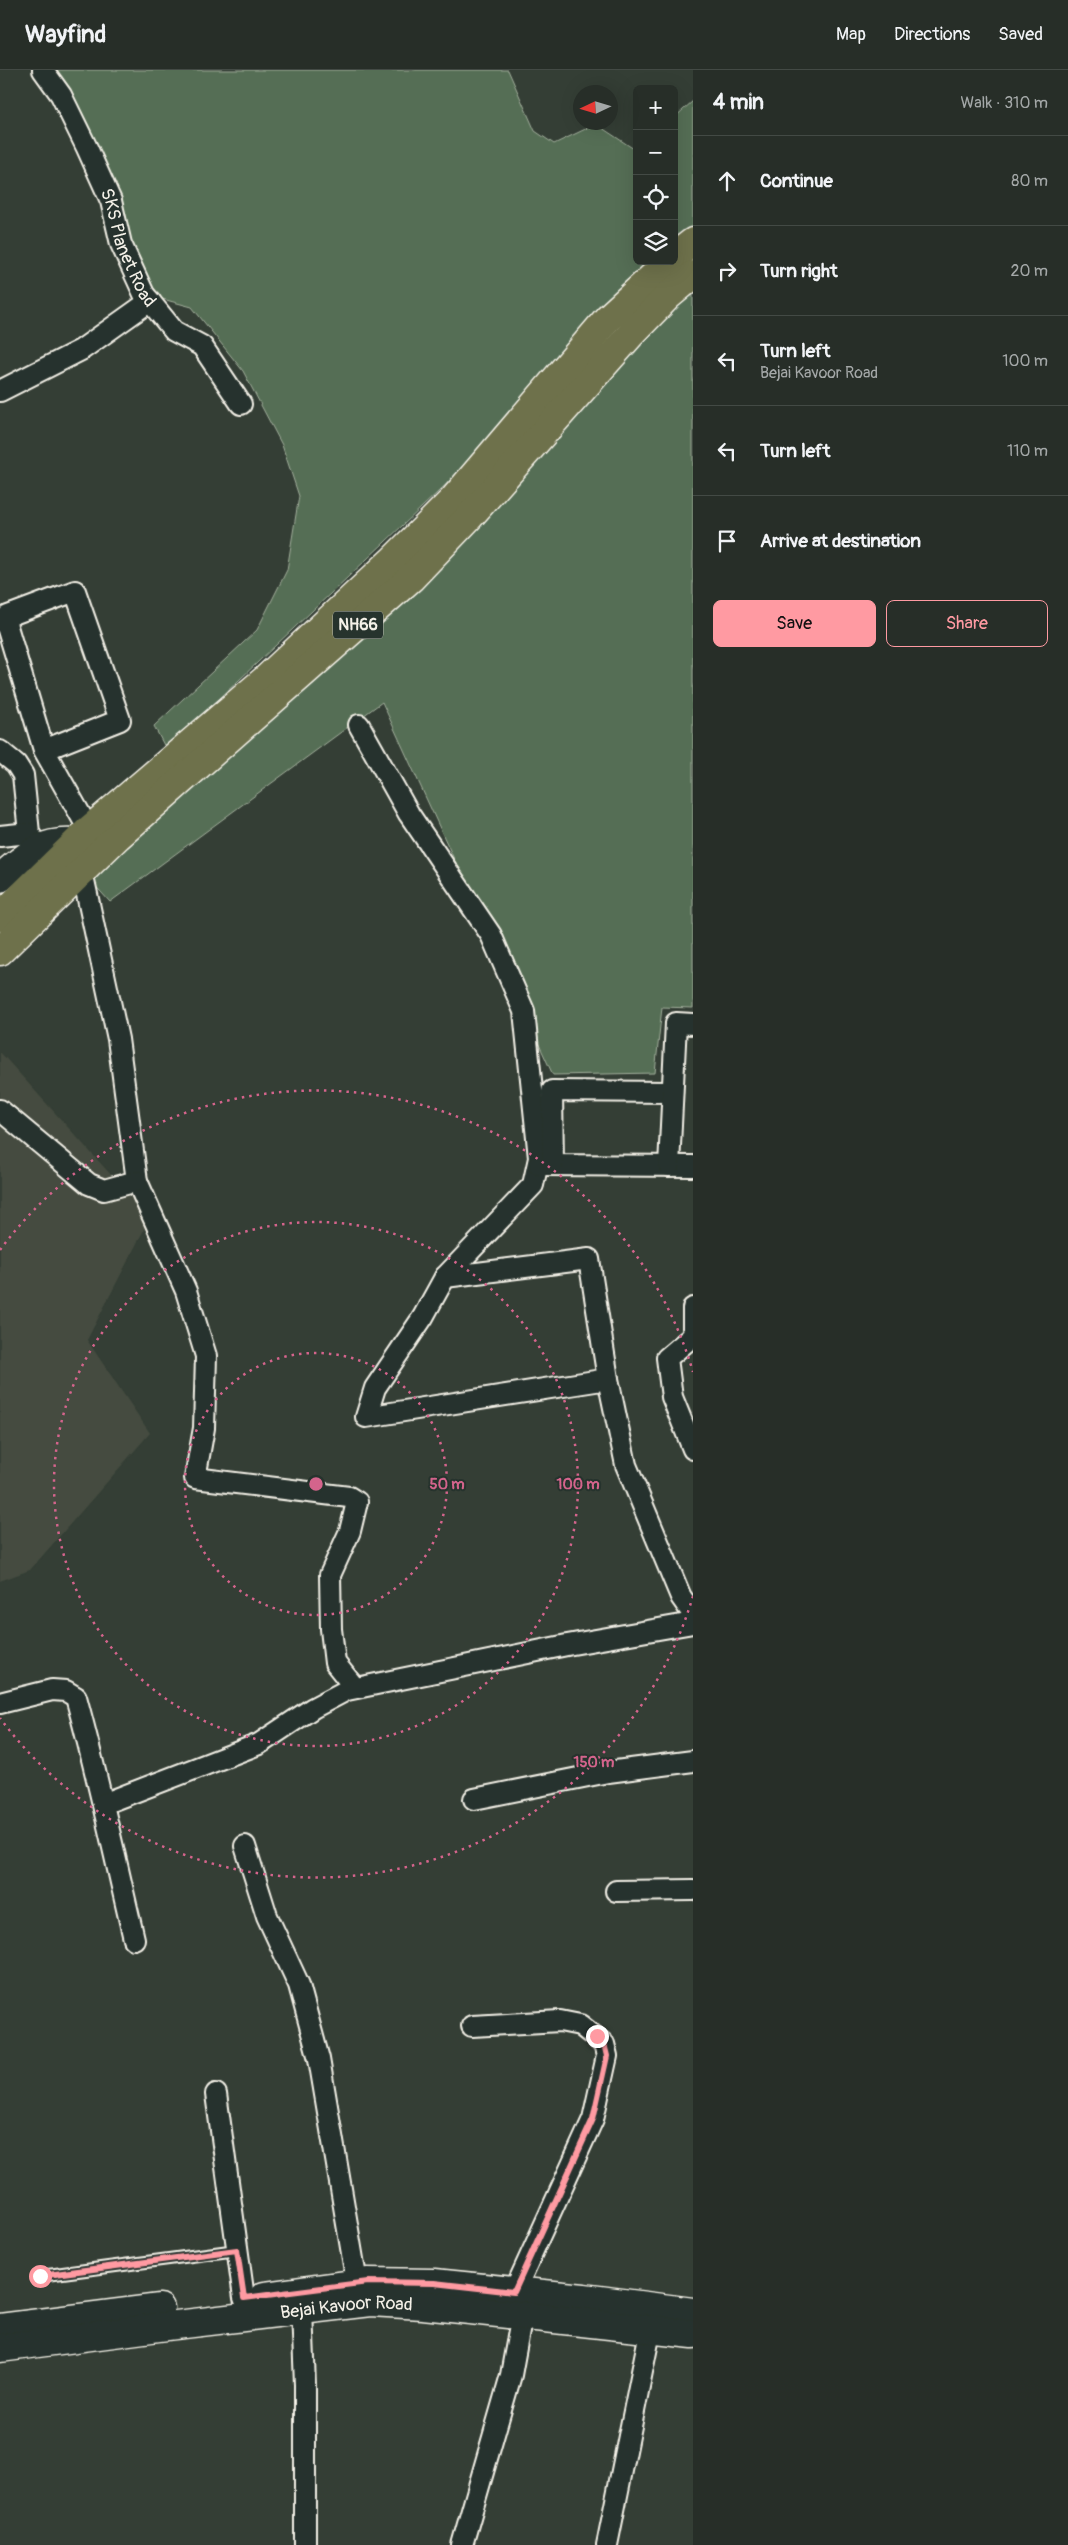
<!DOCTYPE html>
<meta charset="utf-8">
<style>
:root{--surface:#272e28;--page:#2f3630;--text:#f1f3f6;--muted:#a4a8a8;--line:#434a45;--accent:#ff9aa2}
body{margin:0;font-family:Pangolin,sans-serif;background:var(--page);color:var(--text)}
.controls{position:absolute;right:15px;top:15px;display:grid;overflow:hidden;border-radius:8px;box-shadow:0 5px 20px #0002}
.controls button{width:45px;height:45px;display:grid;place-items:center;padding:0;border:0;border-bottom:1px solid var(--line);background:var(--surface);color:var(--text);font:25px sans-serif}
.compass{position:absolute;left:573px;top:15px;width:45px;height:45px;border-radius:50%;background:var(--surface);box-shadow:0 5px 20px #0002;rotate:266deg}
.stop{position:absolute;width:15px;height:15px;margin:-11px;border:4px solid #ff9aa2;border-radius:50%;background:#fff}
.stop.end{background:#ff9aa2;border-color:#fff;box-shadow:0 1px 5px #0008}
.list{margin:0;padding:0;list-style:none}
h2{display:flex;justify-content:space-between;align-items:center;height:65px;margin:0;padding:0 20px;font-size:21px}
h2 small{font-size:16px;font-weight:400;color:var(--muted)}
.list li{display:grid;grid-template-columns:32px 1fr auto;gap:15px;align-items:center;box-sizing:border-box;height:90px;padding:0 20px;border-top:1px solid var(--line)}
.list b{display:block;font-size:19px;white-space:nowrap}
.list p{margin:0;font-size:16px;white-space:nowrap;color:var(--muted)}
.list em{font-size:16px;font-style:normal;color:var(--muted)}
.actions{display:flex;gap:10px;padding:15px 20px}
.actions a{flex:1;padding:11px 0;border:1px solid var(--accent);border-radius:8px;text-align:center;font-size:18px;color:var(--accent)}
.actions .main{background:var(--accent);color:#111}
.icon{flex:none;width:28px;height:28px;fill:none;stroke:currentColor;stroke-width:2;stroke-linecap:round;stroke-linejoin:round}
.map{position:relative;flex:none;width:693px;height:2475px;overflow:hidden}
header{display:flex;align-items:center;gap:30px;box-sizing:border-box;height:70px;padding:0 25px;background:var(--surface);border-bottom:1px solid var(--line)}
header strong{font-size:24px}
nav{display:flex;gap:28px;margin-inline-start:auto;font-size:18px}
main{display:flex}
aside{flex:1;background:var(--surface)}
.map>svg:first-child{display:block}
</style>
<header>
<strong>Wayfind</strong>
<nav><a>Map</a><a>Directions</a><a>Saved</a></nav>
</header>
<main>
<div class="map">
<svg width="693" height="2475" viewBox="0 0 693 2475">
<rect width="100%" height="100%" fill="#343e35"/>
<filter id="ink" filterUnits="userSpaceOnUse"><feTurbulence type="fractalNoise" baseFrequency=".02" numOctaves="2"/><feDisplacementMap in="SourceGraphic" scale="10" xChannelSelector="R" yChannelSelector="G"/><feConvolveMatrix kernelMatrix="1 2 1 2 8 2 1 2 1" color-interpolation-filters="sRGB"/></filter>
<g filter="url(#ink)">
<path fill="#444b3f" d="M 0,982 L 150,1148 L 87,1270 L 150,1363 L 30,1500 L 0,1511 Z"/>
<g fill="#546e54" stroke="#a4b09e">
<path d="M 42,0 L 508,0 L 535,61 L 554,74 L 596,54 L 637,81 L 637,191 L 674,191 L 674,48 L 693,31 L 693,193 L 548,318 L 166,679 L 154,656 L 257,560 L 287,500 L 299,426 L 282,375 L 243,301 L 192,237 L 144,224 Z"/>
<path d="M 693,212 L 693,938 L 662,937 L 655,1003 L 553,1005 L 382,632 L 110,832 L 82,801 Z"/>
</g>
<g fill="none" stroke-linecap="round" stroke-linejoin="round">
<g stroke="#f4f1e8" stroke-width="14">
<path id="lane" d="M 40,2206 L 237,2180"/>
</g>
<g stroke="#f4f1e8" stroke-width="24">
<g id="street">
<path id="s1" d="M 43,0 L 61,25 L 87,78 L 111,131 L 121,174 L 144,224 L 174,261 L 202,276 L 241,334"/>
<path d="M 0,321 L 81,280 L 150,231"/>
<path d="M 359,655 L 409,744 L 491,865 L 524,941 L 539,1088 L 533,1115 L 445,1207 L 423,1247 L 375,1318 L 366,1347 L 608,1309"/>
<path d="M 44,680 L 120,650 L 75,521 L 8,546 L 5,550 L 44,680 L 89,760"/>
<path d="M 0,681 L 16,694 L 23,705 L 29,763 L 38,777"/>
<path d="M 0,766 L 29,763"/>
<path d="M 82,801 L 118,969 L 137,1111 L 186,1221 L 206,1286 L 204,1358 L 195,1408 L 349,1427 L 357,1432 L 350,1461 L 330,1505 L 331,1559 L 335,1593 L 355,1618"/>
<path d="M 0,1040 L 89,1114 L 104,1120 L 137,1111"/>
<path d="M 539,1095 L 693,1096"/>
<path d="M 553,1095 L 552,1021 L 671,1022"/>
<path d="M 669,1096 L 676,953 L 693,954"/>
<path d="M 445,1207 L 589,1189 L 608,1309 L 626,1395 L 681,1527 L 693,1544"/>
<path d="M 693,1238 L 693,1258"/>
<path d="M 693,1266 L 667,1288 L 672,1327 L 693,1379"/>
<path d="M 0,1633 L 52,1620 L 66,1621 L 76,1627 C 98,1707 115,1788 134,1869"/>
<path d="M 474,1729 L 608,1702 L 693,1691"/>
<path d="M 103,1734 L 259,1674 L 313,1638 L 347,1620 L 567,1575 L 693,1553"/>
<path d="M 245,1776 L 267,1846 L 299,1915 L 319,1989 L 357,2213"/>
<path d="M 616,1821 L 693,1820"/>
<path d="M 472,1956 L 560,1951 L 580,1955 L 604,1974 L 607,1986 L 593,2049 L 514,2222"/>
<path d="M 216,2024 L 244,2228"/>
<path d="M 302,2240 L 305,2315 L 305,2475"/>
<path d="M 462,2475 L 511,2305 L 522,2245"/>
<path d="M 607,2475 L 653,2247"/>
</g>
</g>
<g stroke="#f4f1e8" stroke-width="31">
<g id="secondary">
<path d="M 0,808 C 26,787 39,770 75,773"/>
<path d="M 264,2226 L 367,2212 L 434,2213 L 584,2228 L 693,2242"/>
<path d="M 0,2258 L 160,2238"/>
<path id="s2" d="M 0,2278 L 159,2257 L 370,2232 L 423,2235 L 693,2264"/>
</g>
</g>
<g stroke="#f4f1e8" stroke-width="31">
<g id="highway">
<path d="M 674,187 L 693,172"/>
<path d="M 0,847 L 89,760 L 266,609 L 394,489 L 453,430 L 608,248 L 670,191"/>
<path d="M 0,881 L 118,766 L 411,508 L 470,446 L 631,264 L 668,226 L 693,205"/>
</g>
</g>
<use href="#lane" stroke="#26332d" stroke-width="10"/>
<use href="#street" stroke="#26332d" stroke-width="20"/>
<use href="#secondary" stroke="#26332d" stroke-width="28"/>
<use href="#highway" stroke="#6e714b" stroke-width="28"/>
</g>
</g>
<g fill="none" stroke-linecap="round" stroke-linejoin="round" filter="url(#ink)">
<path stroke="#ff9aa2" stroke-width="6" d="M 40,2206 L 237,2180 L 244,2228 L 368,2212 L 434,2213 L 514,2222 L 593,2049 L 607,1986 L 604,1974 L 597,1966"/>
</g>
<g fill="none" stroke="#d4648c" stroke-width="2.5" stroke-dasharray="2.5 5">
<circle cx="316" cy="1414" r="131"/>
<circle cx="316" cy="1414" r="262"/>
<path d="M693 1526A393 393 0 0 1 0 1648M0 1180A393 393 0 0 1 693 1302"/>
</g>
<g text-anchor="middle" dominant-baseline="central" stroke-width="4" stroke-linejoin="round" paint-order="stroke">
<rect fill="#26332d" stroke="#b6b8b0" stroke-width="1" x="333" y="541.5" width="50" height="27" rx="4"/>
<g font-size="16" font-weight="bold" fill="#f4f1e8">
<text x="358" y="555">NH66</text>
</g>
<g font-size="18" fill="#f4f1e8" stroke="#26332d">
<text stroke="none"><textPath href="#s1" startOffset="198">SKS Planet Road</textPath></text>
<text stroke="none"><textPath href="#s2" startOffset="349">Bejai Kavoor Road</textPath></text>
</g>
</g>
<circle cx="316" cy="1414" r="8" fill="#d4648c" stroke="#26332d" stroke-width="2.5"/>
<g font-size="15" text-anchor="middle" font-weight="bold" fill="#d4648c" stroke="#26332d" stroke-width="4" stroke-linejoin="round" paint-order="stroke">
<text x="447" y="1419">50 m</text>
<text x="578" y="1419">100 m</text>
<text x="594" y="1697">150 m</text>
</g>
</svg>
<div class="controls">
<button>+</button>
<button>−</button>
<button><svg class="icon" aria-label="locate" viewBox="0 0 24 24"><circle cx="12" cy="12" r="6"/><path d="M12 2v4M12 18v4M2 12h4M18 12h4"/></svg></button>
<button><svg class="icon" aria-label="layers" viewBox="0 0 24 24"><path d="M12 4l9 5-9 5-9-5zM3 14l9 5 9-5"/></svg></button>
</div>
<svg class="compass" viewBox="-18 -18 36 36"><path d="M0-13l5 13h-10z" fill="#e53935"/><path d="M0 13l5-13h-10z" fill="#a4a8a8"/></svg>
<div class="stop" style="left:40px;top:2206px"></div>
<div class="stop end" style="left:597px;top:1966px"></div>
</div>
<aside>
<h2>4 min<small>Walk · 310 m</small></h2>
<ul class="list">
<li><svg class="icon" aria-label="ahead" viewBox="0 0 24 24"><path d="M12 20V5M6 11l6-6 6 6"/></svg><div><b>Continue</b></div><em>80 m</em></li>
<li><svg class="icon" aria-label="right" viewBox="0 0 24 24"><path d="M7 20v-9h11M14 6l5 5-5 5"/></svg><div><b>Turn right</b></div><em>20 m</em></li>
<li><svg class="icon" aria-label="left" viewBox="0 0 24 24"><path d="M17 20v-9H6M10 6l-5 5 5 5"/></svg><div><b>Turn left</b><p>Bejai Kavoor Road</p></div><em>100 m</em></li>
<li><svg class="icon" aria-label="left" viewBox="0 0 24 24"><path d="M17 20v-9H6M10 6l-5 5 5 5"/></svg><div><b>Turn left</b></div><em>110 m</em></li>
<li><svg class="icon" aria-label="arrive" viewBox="0 0 24 24"><path d="M6 21V4h12l-3 4 3 4H6"/></svg><div><b>Arrive at destination</b></div></li>
</ul>
<div class="actions"><a class="main">Save</a><a>Share</a></div>
</aside>
</main>
